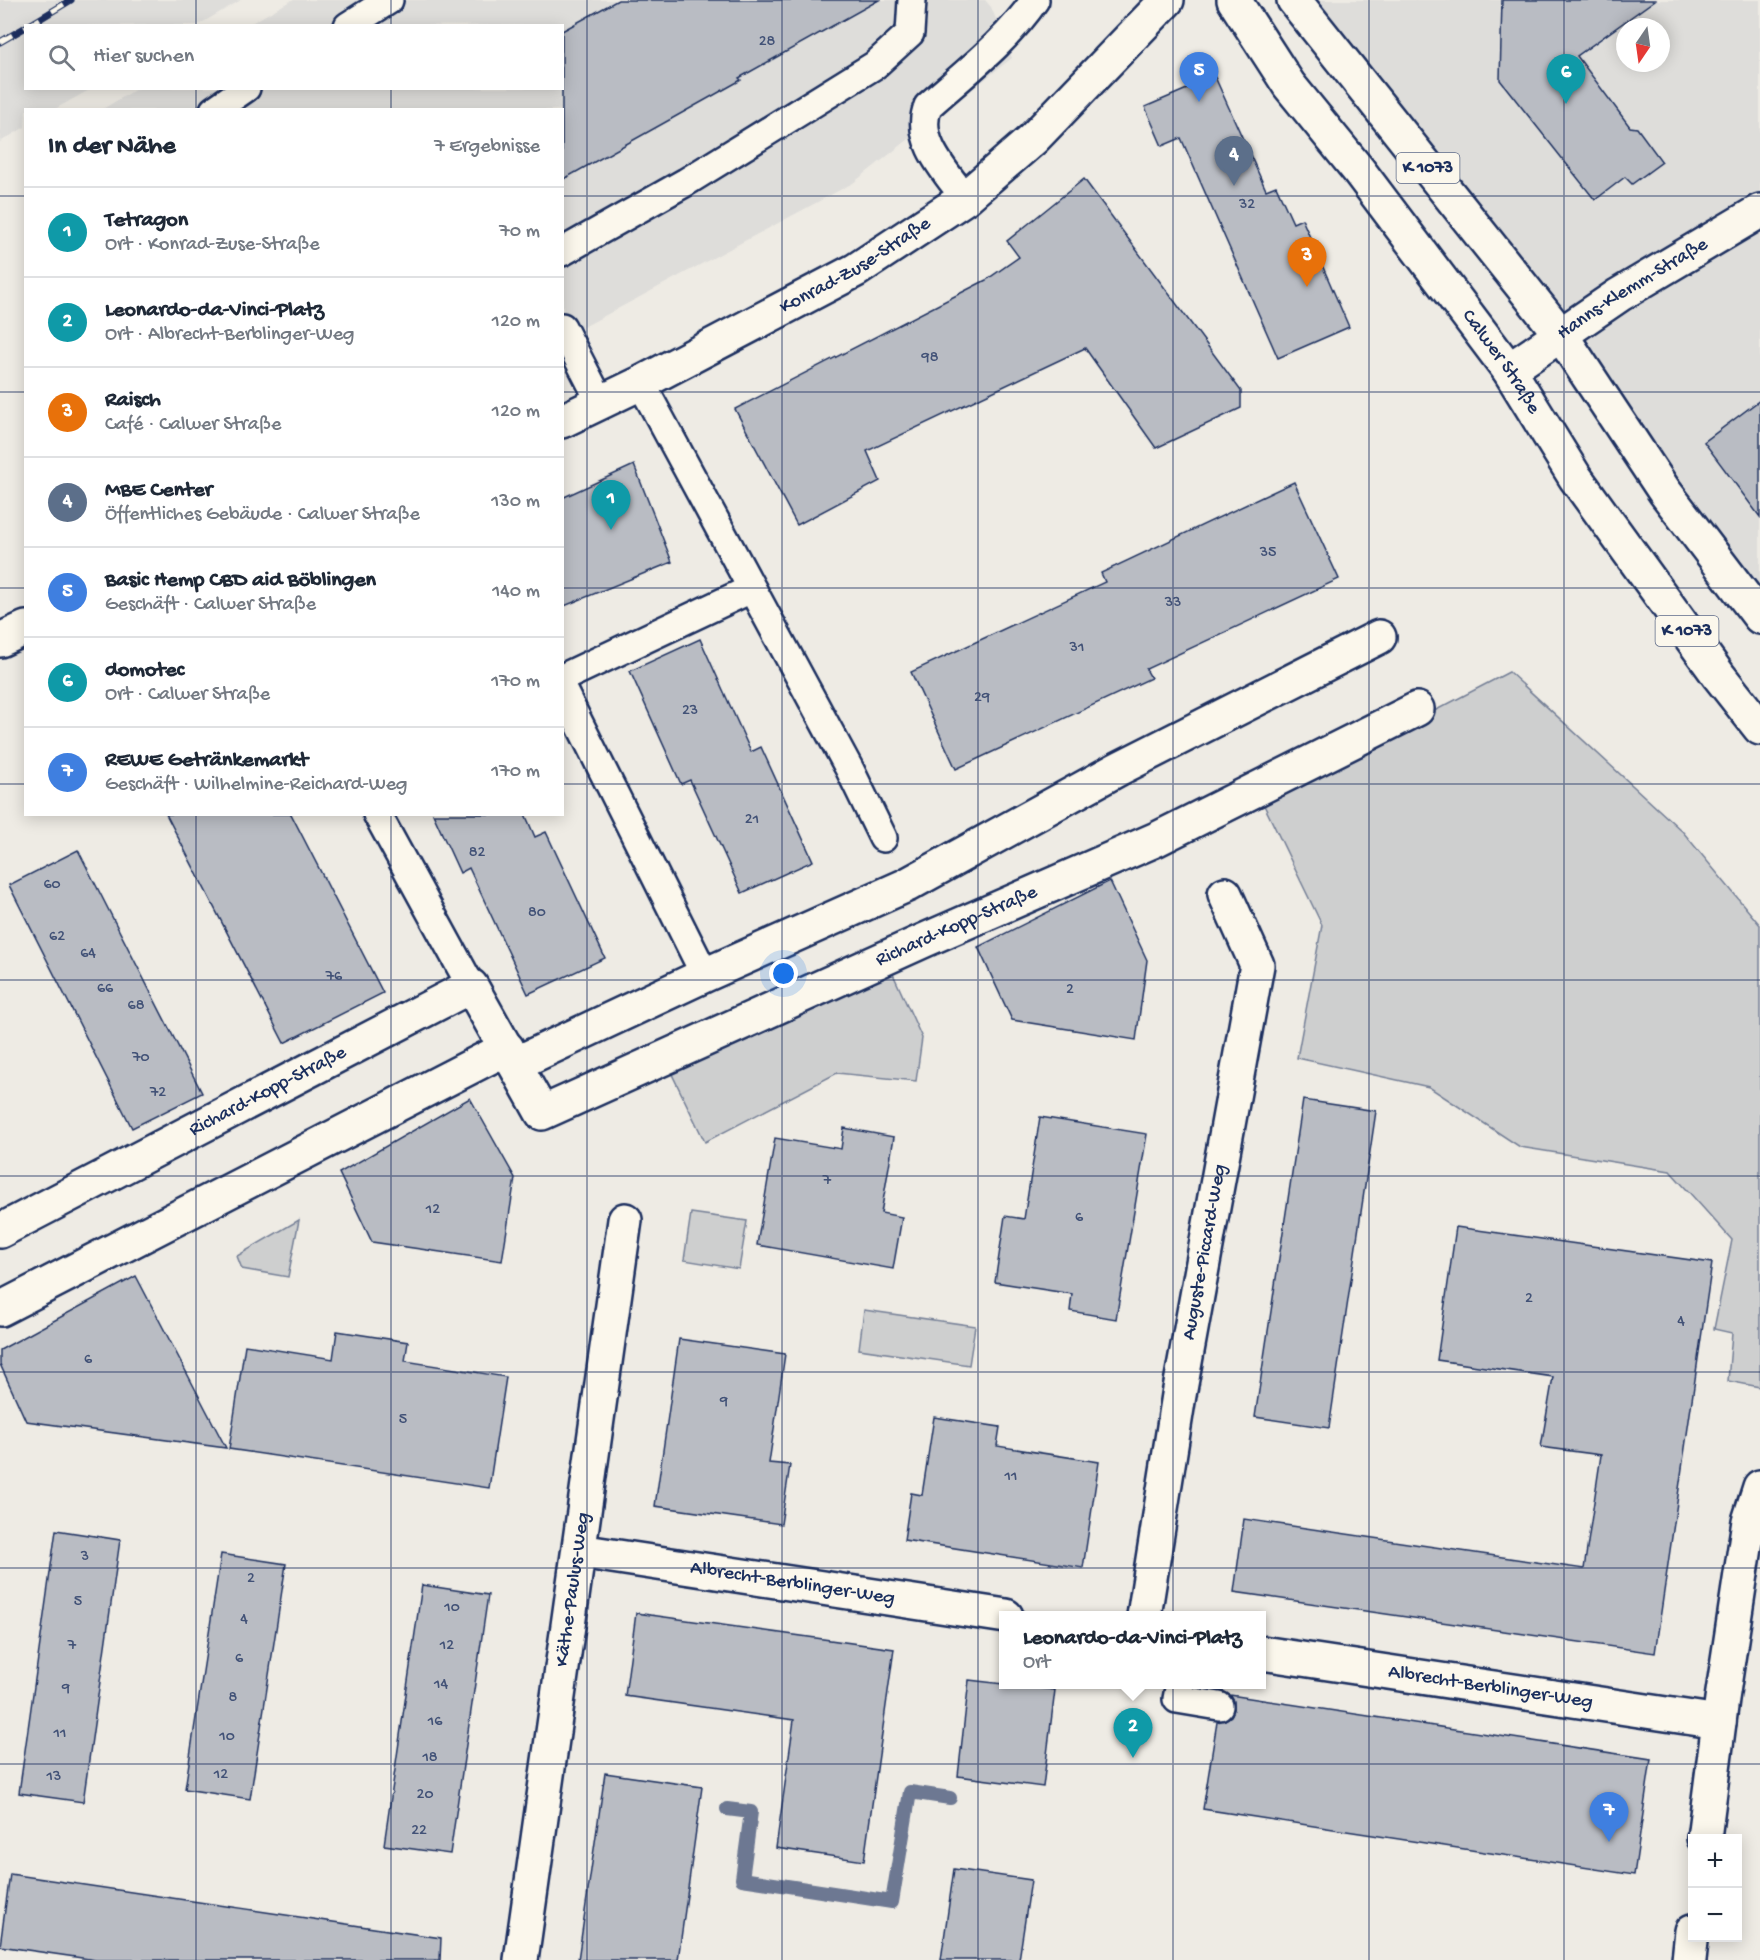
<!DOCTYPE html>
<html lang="de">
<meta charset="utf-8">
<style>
:root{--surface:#fff;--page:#f2f2f3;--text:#1f2937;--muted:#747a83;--line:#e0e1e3;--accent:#1a73e8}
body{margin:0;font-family:"Gochi Hand",sans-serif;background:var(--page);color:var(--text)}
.controls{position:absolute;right:18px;bottom:18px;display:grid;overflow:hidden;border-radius:0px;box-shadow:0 3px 15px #0003}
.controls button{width:54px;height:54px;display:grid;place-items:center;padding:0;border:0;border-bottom:2px solid var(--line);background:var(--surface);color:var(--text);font:30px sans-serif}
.compass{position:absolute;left:1616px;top:18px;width:54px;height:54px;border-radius:50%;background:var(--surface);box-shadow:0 3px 15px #0003;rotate:193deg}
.you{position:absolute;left:784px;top:974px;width:21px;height:21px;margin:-15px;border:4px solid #fff;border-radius:50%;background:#1a73e8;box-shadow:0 0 0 9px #1a73e833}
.badge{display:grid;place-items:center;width:39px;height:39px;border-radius:50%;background:var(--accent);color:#fff;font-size:20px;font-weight:700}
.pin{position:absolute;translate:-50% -50px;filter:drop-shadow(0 2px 3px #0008)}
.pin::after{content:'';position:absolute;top:32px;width:21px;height:18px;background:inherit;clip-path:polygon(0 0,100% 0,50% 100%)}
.popup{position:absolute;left:999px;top:1611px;width:267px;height:78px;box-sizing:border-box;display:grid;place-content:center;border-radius:0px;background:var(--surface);filter:drop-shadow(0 2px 4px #0005);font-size:20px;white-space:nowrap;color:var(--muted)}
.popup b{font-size:22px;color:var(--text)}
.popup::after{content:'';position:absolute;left:50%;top:100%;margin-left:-12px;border:12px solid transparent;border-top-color:var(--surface)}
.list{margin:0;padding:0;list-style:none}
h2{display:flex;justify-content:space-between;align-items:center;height:78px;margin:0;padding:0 24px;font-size:26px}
h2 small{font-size:20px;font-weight:400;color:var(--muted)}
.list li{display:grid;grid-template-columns:39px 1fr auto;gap:18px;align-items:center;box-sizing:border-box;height:90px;padding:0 24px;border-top:2px solid var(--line)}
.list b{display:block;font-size:22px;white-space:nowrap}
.list p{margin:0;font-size:20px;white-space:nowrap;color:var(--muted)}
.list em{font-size:20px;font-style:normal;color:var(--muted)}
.icon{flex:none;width:33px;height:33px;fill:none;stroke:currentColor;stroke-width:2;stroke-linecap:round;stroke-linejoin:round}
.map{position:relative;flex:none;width:1760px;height:1960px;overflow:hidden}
.search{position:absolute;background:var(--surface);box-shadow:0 3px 15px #0003;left:24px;top:24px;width:540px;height:66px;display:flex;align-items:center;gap:15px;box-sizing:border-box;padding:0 21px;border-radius:0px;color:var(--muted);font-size:22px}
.panel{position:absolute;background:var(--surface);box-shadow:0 3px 15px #0003;left:24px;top:108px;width:540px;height:708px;border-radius:0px}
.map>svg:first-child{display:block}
</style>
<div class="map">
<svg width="1760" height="1960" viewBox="0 0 1760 1960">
<rect width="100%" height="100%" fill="#eeebe4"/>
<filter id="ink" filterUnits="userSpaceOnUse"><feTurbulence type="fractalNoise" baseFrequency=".0167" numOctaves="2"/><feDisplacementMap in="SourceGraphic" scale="12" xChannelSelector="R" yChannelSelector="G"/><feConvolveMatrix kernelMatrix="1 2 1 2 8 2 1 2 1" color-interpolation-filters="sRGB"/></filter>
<g filter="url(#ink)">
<g fill="#deddda" fill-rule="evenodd">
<path d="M 0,0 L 241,0 L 198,25 L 26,26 L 26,88 L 91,89 L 55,109 L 26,110 L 25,127 L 0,142 Z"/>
<path d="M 292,0 L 985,0 L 991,7 L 1012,58 L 853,183 L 563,338 L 562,110 L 101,110 L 138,88 L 562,88 L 562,26 L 248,25 Z"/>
<path d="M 1297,0 L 1760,0 L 1760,613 ZM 1625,27 L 1661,27 L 1661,63 L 1625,63 Z"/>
</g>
<g fill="#cecfcf" stroke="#747f96" stroke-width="1.5">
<path d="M 1509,672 L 1683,832 L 1760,925 L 1760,1387 L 1728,1381 L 1732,1333 L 1714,1329 L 1732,1240 L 1670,1171 L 1520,1147 L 1429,1087 L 1297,1058 L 1322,925 L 1262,801 Z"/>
<path d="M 888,963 L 922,1038 L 916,1081 L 837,1073 L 705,1142 L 668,1066 Z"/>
<path d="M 691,1213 L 747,1221 L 739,1269 L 684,1260 Z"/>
<path d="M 299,1220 L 288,1277 L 242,1269 L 237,1256 Z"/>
<path d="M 864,1310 L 975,1326 L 969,1365 L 859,1349 Z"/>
</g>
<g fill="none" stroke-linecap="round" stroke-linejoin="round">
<path stroke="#6d7892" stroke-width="14" d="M 727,1809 L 751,1812 L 742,1879 L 892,1902 L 910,1792 L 950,1798"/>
</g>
<g fill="#b9bcc3" stroke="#1b2f5e" stroke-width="1.5">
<path d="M 618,0 L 879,0 L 739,78 L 741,80 L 562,180 L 562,31 Z"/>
<path d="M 1502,0 L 1655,0 L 1577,56 L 1630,127 L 1637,128 L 1662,162 L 1632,184 L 1625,177 L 1595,200 L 1500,80 Z"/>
<path d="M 1215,77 L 1266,190 L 1276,186 L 1293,223 L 1302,219 L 1349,327 L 1278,358 L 1181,138 L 1162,146 L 1145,107 Z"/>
<path d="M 1084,179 L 1241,391 L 1241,408 L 1156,448 L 1085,348 L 867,451 L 880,481 L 797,525 L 735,409 L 986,280 L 1019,257 L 1007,241 Z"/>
<path d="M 1760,400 L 1760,517 L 1704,442 Z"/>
<path d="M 634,465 L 672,562 L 562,607 L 562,498 Z"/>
<path d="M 1294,482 L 1339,579 L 1146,669 L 1151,678 L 956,769 L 911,672 L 1105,582 L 1101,573 Z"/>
<path d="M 700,639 L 751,752 L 761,747 L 813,861 L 742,893 L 690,780 L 681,784 L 630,671 Z"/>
<path d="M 166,814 L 291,814 L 383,993 L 284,1043 Z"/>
<path d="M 433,814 L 525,814 L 535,837 L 546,832 L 605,958 L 528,994 L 469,868 L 460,873 Z"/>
<path d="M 78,850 L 202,1093 L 132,1128 L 9,885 Z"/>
<path d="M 1110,881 L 1147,960 L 1136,1040 L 1012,1020 L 978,947 Z"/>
<path d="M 470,1098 L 515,1178 L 502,1261 L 372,1242 L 339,1173 Z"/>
<path d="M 1303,1100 L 1376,1111 L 1329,1428 L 1255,1417 Z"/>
<path d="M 1040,1117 L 1147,1134 L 1116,1319 L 1070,1311 L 1072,1294 L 995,1282 L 1005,1216 L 1024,1219 Z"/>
<path d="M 844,1128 L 894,1137 L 881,1213 L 902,1217 L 893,1269 L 757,1245 L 775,1138 L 841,1149 Z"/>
<path d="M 1456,1227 L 1712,1263 L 1655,1653 L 1234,1592 L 1244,1519 L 1584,1569 L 1601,1455 L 1541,1447 L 1553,1377 L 1437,1360 Z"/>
<path d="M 136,1276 L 226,1448 L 26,1421 L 0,1364 L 0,1350 Z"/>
<path d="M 337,1331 L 408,1342 L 405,1361 L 506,1377 L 489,1488 L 229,1449 L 245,1345 L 333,1359 Z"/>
<path d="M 679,1339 L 785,1354 L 769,1463 L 790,1465 L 781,1524 L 655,1506 Z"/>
<path d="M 934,1417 L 1000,1427 L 997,1446 L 1099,1462 L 1083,1568 L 904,1540 L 911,1493 L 922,1495 Z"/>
<path d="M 56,1530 L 120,1540 L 83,1802 L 19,1793 Z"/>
<path d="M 221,1554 L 286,1564 L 250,1799 L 185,1789 Z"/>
<path d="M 422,1585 L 488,1595 L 450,1854 L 384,1845 Z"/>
<path d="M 636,1613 L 894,1649 L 864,1861 L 776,1848 L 794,1720 L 625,1696 Z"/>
<path d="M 969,1680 L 1055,1690 L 1043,1787 L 958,1776 Z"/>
<path d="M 1230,1695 L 1651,1759 L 1634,1875 L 1203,1809 L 1217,1722 L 1225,1720 L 1231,1716 L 1234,1709 L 1234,1701 Z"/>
<path d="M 605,1773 L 702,1787 L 678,1960 L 578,1960 Z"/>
<path d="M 954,1869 L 1031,1880 L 1019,1960 L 941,1960 Z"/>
<path d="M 10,1874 L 441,1938 L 440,1960 L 96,1960 L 0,1946 Z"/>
</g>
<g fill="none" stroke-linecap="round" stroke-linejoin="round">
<g stroke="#1b2f5e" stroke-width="32">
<g id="lane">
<path d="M 348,26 L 389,0"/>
<path d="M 214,110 L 246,88"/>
<path d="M 965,198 C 946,172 914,140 928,106 C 965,73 1007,41 1035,0"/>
<path d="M 562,252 L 686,182 L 875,65 L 910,33 L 912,0"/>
<path d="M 562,327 L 601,403"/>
<path d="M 641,383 L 850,770 L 883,838"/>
<path d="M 562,678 L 751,589"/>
<path d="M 562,689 L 705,975"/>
<path d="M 377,814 L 471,986"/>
<path d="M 1180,1684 L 1177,1699 L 1219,1706"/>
</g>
</g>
<g stroke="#1b2f5e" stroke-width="38">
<g id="street">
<path id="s1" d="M 1509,370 L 1619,295 L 1760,211"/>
<path d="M 515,1064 L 705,975 L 907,885 L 1118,769 L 1379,637"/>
<path id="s2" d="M 0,1231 L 471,986 L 542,1113 L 925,940 L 1157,839 L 1417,709"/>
<path d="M 0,1309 L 507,1048"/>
<path id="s3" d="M 579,1551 L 1006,1616"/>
<path id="s4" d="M 1144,1616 L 1179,1395 L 1257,965 L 1225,894"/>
<path id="s5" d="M 1262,1653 L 1719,1722"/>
<path d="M 1704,1838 L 1722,1699 L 1749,1521 L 1760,1487"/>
<path id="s6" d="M 521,1960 L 625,1220"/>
<path d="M 1689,1960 L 1692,1931"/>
</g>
</g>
<g stroke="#1b2f5e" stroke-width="38">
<g id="secondary">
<path id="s7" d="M 562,421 L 641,383 L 856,270 L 965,198 L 1033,139 L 1167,0"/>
<path d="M 0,640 L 26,628"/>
</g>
</g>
<g stroke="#1b2f5e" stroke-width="38">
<g id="primary">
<path id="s8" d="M 1234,0 L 1289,85 L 1359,171 L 1509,370 L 1575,477 L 1719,676 L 1760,728"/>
<path d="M 1294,0 L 1561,335 L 1665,492 L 1760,617"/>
</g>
</g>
<use href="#lane" stroke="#fbf7ec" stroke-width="27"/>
<use href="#street" stroke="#fbf7ec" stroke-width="33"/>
<use href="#secondary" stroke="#fbf7ec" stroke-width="33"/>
<use href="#primary" stroke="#fbf7ec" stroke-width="33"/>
<g stroke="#1b2f5e" stroke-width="7">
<g id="rail">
<path d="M 28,26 L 71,0"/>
<path d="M 0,42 L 26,27"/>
</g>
</g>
<use href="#rail" stroke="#fbf7ec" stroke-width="4.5" stroke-dasharray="14" stroke-linecap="butt"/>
</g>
</g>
<path fill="none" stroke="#1b2f5e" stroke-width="1.5" stroke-opacity="0.55" d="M 196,0 L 196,26M 391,0 L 391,26M 587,0 L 587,1960M 782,0 L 782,1960M 978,0 L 978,1960M 1173,0 L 1173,1960M 1369,0 L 1369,1960M 1564,0 L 1564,1960M 196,88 L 196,110M 391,88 L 391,110M 0,196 L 26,196M 562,196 L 1760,196M 0,392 L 26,392M 562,392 L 1760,392M 0,588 L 26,588M 562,588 L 1760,588M 0,784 L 26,784M 562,784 L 1760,784M 196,814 L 196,1960M 391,814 L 391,1960M 0,980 L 1760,980M 0,1176 L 1760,1176M 0,1372 L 1760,1372M 0,1568 L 1760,1568M 0,1764 L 1760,1764"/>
<g text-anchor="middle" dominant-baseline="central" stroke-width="6" stroke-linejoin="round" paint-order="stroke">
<g font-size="16" fill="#425277">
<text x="767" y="42">28</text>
<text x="1247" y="205">32</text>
<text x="930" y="358">98</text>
<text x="1268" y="553">35</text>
<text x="1173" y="603">33</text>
<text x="1077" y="648">31</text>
<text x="982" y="698">29</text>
<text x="690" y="711">23</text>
<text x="752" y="820">21</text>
<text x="477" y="853">82</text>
<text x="52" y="885">60</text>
<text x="537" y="913">80</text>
<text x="57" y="937">62</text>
<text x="88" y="954">64</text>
<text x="334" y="977">76</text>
<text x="105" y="989">66</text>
<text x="1070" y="990">2</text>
<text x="136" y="1006">68</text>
<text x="141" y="1058">70</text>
<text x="158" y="1093">72</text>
<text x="827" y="1181">7</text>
<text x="433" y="1210">12</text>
<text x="1079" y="1218">6</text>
<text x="1529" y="1299">2</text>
<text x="1681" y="1322">4</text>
<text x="88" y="1360">6</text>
<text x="724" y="1402">9</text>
<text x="403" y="1420">5</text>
<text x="1011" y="1477">11</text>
<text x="85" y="1557">3</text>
<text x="251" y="1579">2</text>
<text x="78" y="1602">5</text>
<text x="452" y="1608">10</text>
<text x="244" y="1620">4</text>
<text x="72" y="1646">7</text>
<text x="447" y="1646">12</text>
<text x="239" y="1659">6</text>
<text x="441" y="1685">14</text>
<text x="66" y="1689">9</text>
<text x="233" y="1698">8</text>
<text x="435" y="1722">16</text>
<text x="60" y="1734">11</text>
<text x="227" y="1737">10</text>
<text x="430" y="1758">18</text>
<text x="221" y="1775">12</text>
<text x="54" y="1777">13</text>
<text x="425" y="1795">20</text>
<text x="419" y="1831">22</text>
</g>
<g fill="#fbf7ec" stroke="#5e6b89" stroke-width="1.5">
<rect x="1396.5" y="153" width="63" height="30" rx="4.5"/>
<rect x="1655.5" y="616" width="63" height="30" rx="4.5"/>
</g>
<g font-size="18" font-weight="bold" fill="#1b2f5e">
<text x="1428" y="168">K 1073</text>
<text x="1687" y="631">K 1073</text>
</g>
<g font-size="20" fill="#1b2f5e" stroke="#fbf7ec">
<text stroke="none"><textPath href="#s7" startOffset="332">Konrad-Zuse-Straße</textPath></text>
<text stroke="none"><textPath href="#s1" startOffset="148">Hanns-Klemm-Straße</textPath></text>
<text stroke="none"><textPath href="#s8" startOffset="450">Calwer Straße</textPath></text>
<text stroke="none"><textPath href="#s2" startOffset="1131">Richard-Kopp-Straße</textPath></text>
<text stroke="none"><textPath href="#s2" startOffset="302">Richard-Kopp-Straße</textPath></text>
<text stroke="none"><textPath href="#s4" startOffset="369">Auguste-Piccard-Weg</textPath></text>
<text stroke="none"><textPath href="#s3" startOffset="216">Albrecht-Berblinger-Weg</textPath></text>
<text stroke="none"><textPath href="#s6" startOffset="374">Käthe-Paulus-Weg</textPath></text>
<text stroke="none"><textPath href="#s5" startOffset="231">Albrecht-Berblinger-Weg</textPath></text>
</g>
</g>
</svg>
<div class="controls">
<button>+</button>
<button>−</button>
</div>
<svg class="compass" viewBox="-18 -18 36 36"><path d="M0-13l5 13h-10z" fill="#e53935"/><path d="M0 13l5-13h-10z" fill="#747a83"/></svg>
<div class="you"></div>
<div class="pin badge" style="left:611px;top:530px;background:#0f9aa8">1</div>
<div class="pin badge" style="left:1133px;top:1758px;background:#0f9aa8">2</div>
<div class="popup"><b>Leonardo-da-Vinci-Platz</b>Ort</div>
<div class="pin badge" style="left:1307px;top:287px;background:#e8710a">3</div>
<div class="pin badge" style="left:1234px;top:186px;background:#5c6f8a">4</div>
<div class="pin badge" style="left:1199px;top:102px;background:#3f7fe0">5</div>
<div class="pin badge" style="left:1566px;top:104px;background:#0f9aa8">6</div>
<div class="pin badge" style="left:1609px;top:1842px;background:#3f7fe0">7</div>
<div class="search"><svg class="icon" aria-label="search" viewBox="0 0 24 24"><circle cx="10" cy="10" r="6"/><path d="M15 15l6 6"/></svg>Hier suchen</div>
<section class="panel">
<h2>In der Nähe<small>7 Ergebnisse</small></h2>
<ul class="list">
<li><span class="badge" style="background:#0f9aa8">1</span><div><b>Tetragon</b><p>Ort · Konrad-Zuse-Straße</p></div><em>70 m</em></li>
<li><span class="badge" style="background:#0f9aa8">2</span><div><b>Leonardo-da-Vinci-Platz</b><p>Ort · Albrecht-Berblinger-Weg</p></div><em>120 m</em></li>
<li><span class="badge" style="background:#e8710a">3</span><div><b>Raisch</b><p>Café · Calwer Straße</p></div><em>120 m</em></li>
<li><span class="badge" style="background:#5c6f8a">4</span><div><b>MBE Center</b><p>Öffentliches Gebäude · Calwer Straße</p></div><em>130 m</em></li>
<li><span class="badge" style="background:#3f7fe0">5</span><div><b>Basic Hemp CBD aid Böblingen</b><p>Geschäft · Calwer Straße</p></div><em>140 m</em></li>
<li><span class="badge" style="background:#0f9aa8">6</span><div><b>domotec</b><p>Ort · Calwer Straße</p></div><em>170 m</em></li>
<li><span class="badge" style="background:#3f7fe0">7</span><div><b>REWE Getränkemarkt</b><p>Geschäft · Wilhelmine-Reichard-Weg</p></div><em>170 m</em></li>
</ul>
</section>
</div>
